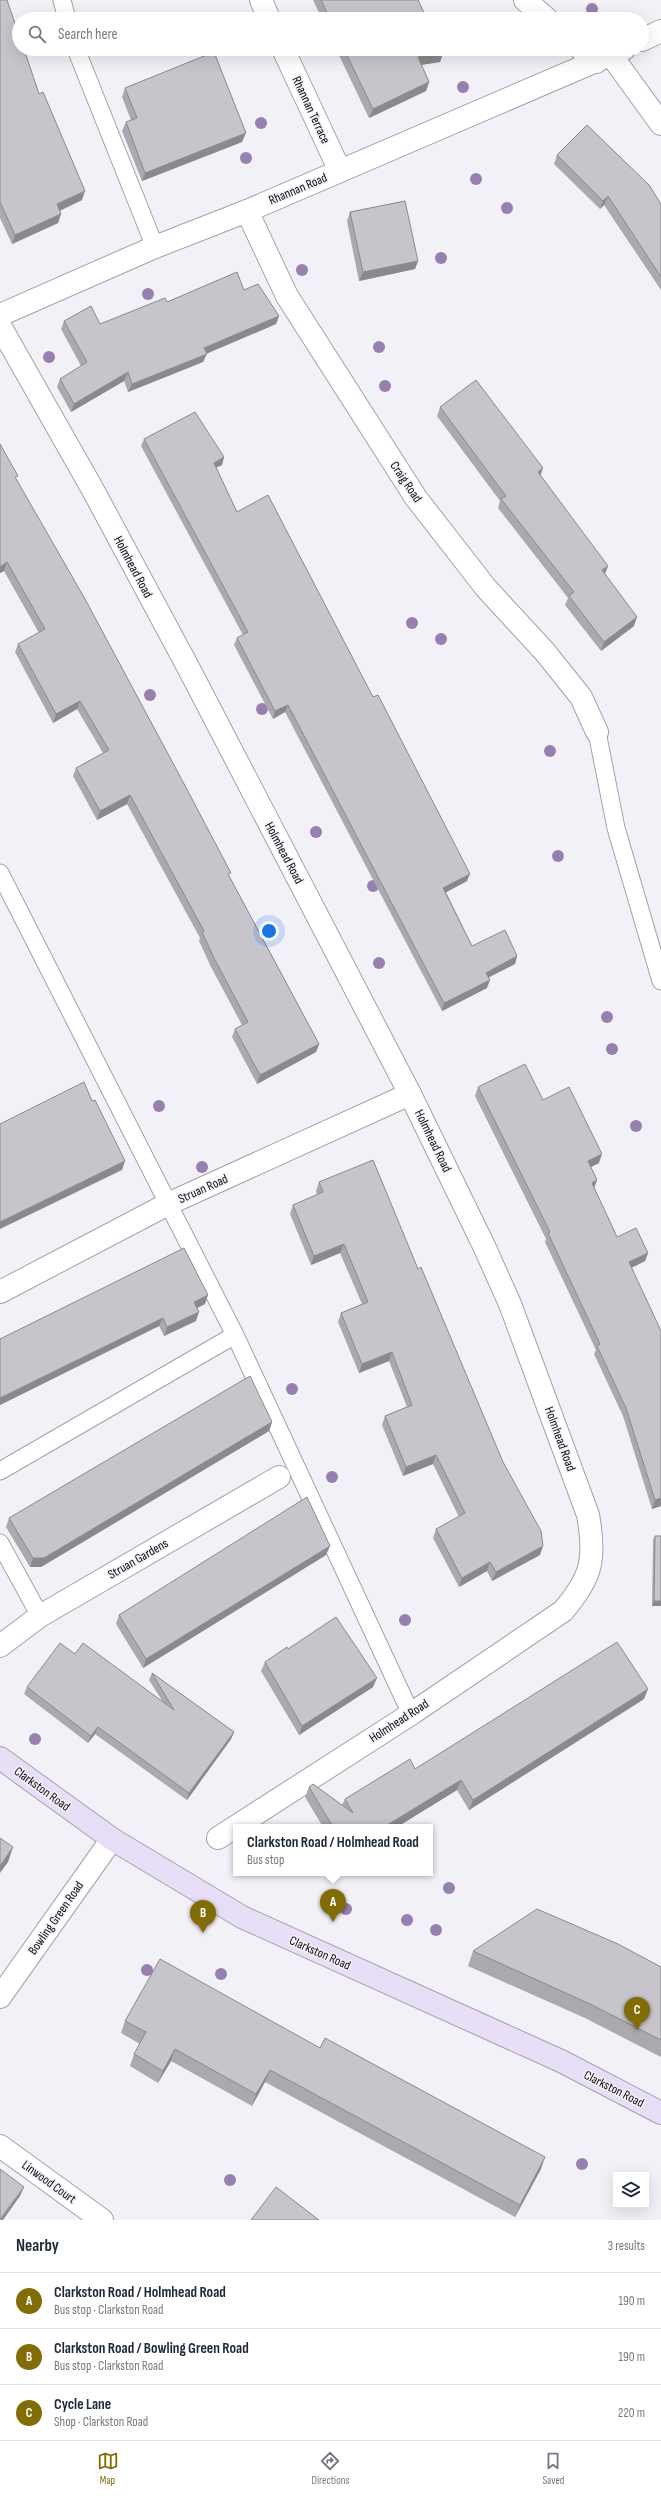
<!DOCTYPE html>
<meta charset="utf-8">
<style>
:root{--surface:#fff;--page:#f6f6f7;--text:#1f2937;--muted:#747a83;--line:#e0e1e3;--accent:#826c06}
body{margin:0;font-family:"Sofia Sans Condensed",sans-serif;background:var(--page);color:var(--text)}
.controls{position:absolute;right:12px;bottom:12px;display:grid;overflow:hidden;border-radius:0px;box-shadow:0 4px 16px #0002}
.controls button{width:36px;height:36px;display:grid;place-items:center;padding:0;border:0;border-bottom:1px solid var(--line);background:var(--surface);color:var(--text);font:20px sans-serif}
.you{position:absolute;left:269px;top:931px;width:14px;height:14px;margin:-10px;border:3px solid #fff;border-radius:50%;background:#1a73e8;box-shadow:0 0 0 6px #1a73e833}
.badge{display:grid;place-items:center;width:26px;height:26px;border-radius:50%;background:var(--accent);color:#fff;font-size:13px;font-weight:700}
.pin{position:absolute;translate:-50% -33px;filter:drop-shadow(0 1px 2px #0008)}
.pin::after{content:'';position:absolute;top:21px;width:14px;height:12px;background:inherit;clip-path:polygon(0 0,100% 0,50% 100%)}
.popup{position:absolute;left:233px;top:1824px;width:200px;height:52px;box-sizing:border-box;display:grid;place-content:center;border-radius:0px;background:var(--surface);filter:drop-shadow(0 1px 3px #0005);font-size:13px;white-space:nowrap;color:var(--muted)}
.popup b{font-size:15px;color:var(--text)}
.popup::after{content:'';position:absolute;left:50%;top:100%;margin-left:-8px;border:8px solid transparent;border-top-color:var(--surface)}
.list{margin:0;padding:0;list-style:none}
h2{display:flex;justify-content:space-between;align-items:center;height:52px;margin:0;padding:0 16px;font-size:17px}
h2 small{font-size:13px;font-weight:400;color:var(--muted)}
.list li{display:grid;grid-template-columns:26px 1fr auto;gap:12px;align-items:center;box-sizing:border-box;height:56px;padding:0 16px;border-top:1px solid var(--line)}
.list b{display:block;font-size:15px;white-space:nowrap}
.list p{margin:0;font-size:13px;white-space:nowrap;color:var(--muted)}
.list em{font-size:13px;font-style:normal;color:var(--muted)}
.icon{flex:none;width:22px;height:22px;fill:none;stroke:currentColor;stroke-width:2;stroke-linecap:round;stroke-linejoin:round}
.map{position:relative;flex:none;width:661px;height:2220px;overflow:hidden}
.search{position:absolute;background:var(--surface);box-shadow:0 4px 16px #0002;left:12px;right:12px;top:12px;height:44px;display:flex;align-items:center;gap:10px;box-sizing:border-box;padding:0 14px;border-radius:22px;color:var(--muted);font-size:15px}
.sheet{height:220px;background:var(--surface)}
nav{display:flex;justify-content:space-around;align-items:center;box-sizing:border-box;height:56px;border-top:1px solid var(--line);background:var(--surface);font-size:11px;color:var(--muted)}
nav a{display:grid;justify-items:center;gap:2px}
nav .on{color:var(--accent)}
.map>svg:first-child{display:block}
</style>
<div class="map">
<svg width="661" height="2220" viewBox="0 0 661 2220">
<rect width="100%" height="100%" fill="#f3f1f8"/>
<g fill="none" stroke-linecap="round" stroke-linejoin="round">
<g stroke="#a4a1a8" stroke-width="19">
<g id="service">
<path d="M 62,0 L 67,19"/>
<path d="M 76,49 L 155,247"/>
<path d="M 597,732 L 616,828 L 661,981"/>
<path d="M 0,873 L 235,1335 L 411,1714"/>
<path d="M 0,1471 L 235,1335"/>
<path d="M 0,1543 L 40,1616"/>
</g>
</g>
<g stroke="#a4a1a8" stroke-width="24">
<g id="minor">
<path d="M 261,0 L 269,19"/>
<path d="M 525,0 L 547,19"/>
<path d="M 283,49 L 340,171"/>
<path d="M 581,49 L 596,62"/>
<path d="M 247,211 L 287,296 L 416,498 L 486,588 L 545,652 L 581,697 L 597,732"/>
<path d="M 0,326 L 93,490 L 188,667 L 410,1094 L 484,1246 L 510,1304 L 588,1515 C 596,1559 592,1577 563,1611 L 411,1714 L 218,1838"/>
<path d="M 0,1292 L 168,1204 L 410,1094"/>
<path d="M 0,1646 L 40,1616 L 279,1477"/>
<path d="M 0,1997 L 112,1839"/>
<path d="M 0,2146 L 102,2220"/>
</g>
</g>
<g stroke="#a4a1a8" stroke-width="24">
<g id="tertiary">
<path d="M 642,40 L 661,31"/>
<path d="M 611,55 L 661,124"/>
<path d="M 0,315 L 155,247 L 247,211 L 624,49"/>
</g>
</g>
<g stroke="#a4a1a8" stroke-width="24">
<path id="secondary" d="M 0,1758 L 112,1839 L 242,1917 L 561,2061 L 661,2113"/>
</g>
<use href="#service" stroke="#fff" stroke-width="17"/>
<use href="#minor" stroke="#fff" stroke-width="22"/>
<use href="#tertiary" stroke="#fff" stroke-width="22"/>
<use href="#secondary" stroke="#e9def7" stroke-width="22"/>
</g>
<g fill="#9780ae">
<circle cx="592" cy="9" r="6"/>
<circle cx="463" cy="87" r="6"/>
<circle cx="261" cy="123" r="6"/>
<circle cx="246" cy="158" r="6"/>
<circle cx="476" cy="179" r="6"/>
<circle cx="507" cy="208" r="6"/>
<circle cx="441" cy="258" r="6"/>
<circle cx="302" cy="270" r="6"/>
<circle cx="148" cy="294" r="6"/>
<circle cx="379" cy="347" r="6"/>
<circle cx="49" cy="357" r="6"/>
<circle cx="385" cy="386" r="6"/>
<circle cx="412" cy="623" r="6"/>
<circle cx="441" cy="639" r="6"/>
<circle cx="150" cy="695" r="6"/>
<circle cx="262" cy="709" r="6"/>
<circle cx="550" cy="751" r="6"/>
<circle cx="316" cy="832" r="6"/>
<circle cx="558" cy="856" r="6"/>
<circle cx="373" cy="886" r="6"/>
<circle cx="379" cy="963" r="6"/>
<circle cx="607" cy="1017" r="6"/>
<circle cx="612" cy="1049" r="6"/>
<circle cx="159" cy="1106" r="6"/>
<circle cx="636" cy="1126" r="6"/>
<circle cx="202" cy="1167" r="6"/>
<circle cx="292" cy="1389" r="6"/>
<circle cx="332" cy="1477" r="6"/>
<circle cx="405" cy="1620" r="6"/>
<circle cx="35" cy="1739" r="6"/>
<circle cx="449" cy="1888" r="6"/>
<circle cx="346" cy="1909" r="6"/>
<circle cx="407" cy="1920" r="6"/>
<circle cx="436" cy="1930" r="6"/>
<circle cx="147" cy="1970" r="6"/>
<circle cx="221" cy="1974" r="6"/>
<circle cx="582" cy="2164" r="6"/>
<circle cx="230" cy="2180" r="6"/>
</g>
<g fill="#aba9af">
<path d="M 0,0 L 39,94 L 82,200 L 60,211 L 61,214 L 58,223 L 12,244 L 0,218 Z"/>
<path d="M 313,0 L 418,0 L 427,19 L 322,19 Z"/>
<path d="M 336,49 L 441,49 L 443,53 L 440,62 L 421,65 L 429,82 L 426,91 L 369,118 Z"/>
<path d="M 125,88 L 242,142 L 142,181 L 122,131 L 126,122 L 131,120 L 122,97 Z"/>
<path d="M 557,155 L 661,204 L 661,290 L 604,205 L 600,209 L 554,164 Z"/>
<path d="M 350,212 L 418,261 L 415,269 L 359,281 L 347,221 Z"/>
<path d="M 244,290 L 279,316 L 276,324 L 206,354 L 203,362 L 128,392 L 124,381 L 71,412 L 57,387 L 60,379 L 81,366 L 61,329 L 64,321 L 100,324 L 167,302 Z"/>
<path d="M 440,407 L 540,475 L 605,574 L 634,626 L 601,651 L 565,605 L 568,598 L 498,508 L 500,501 L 437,416 Z"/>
<path d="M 144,439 L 224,457 L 222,465 L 216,467 L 237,512 L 467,881 L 446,892 L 472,946 L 517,956 L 515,964 L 488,978 L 487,988 L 442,1011 L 285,712 L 273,719 L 234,645 L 237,638 L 243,635 L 141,446 Z"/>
<path d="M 0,444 L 16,479 L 319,1044 L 316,1052 L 257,1084 L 232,1037 L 235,1029 L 242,1025 L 211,967 L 199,941 L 200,938 L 127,804 L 97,820 L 73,776 L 76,768 L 103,753 L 77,709 L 53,723 L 15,652 L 18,644 L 39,633 L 4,571 L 0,573 Z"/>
<path d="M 478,1087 L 543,1100 L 599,1163 L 591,1167 L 597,1180 L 594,1188 L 617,1237 L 648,1253 L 645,1261 L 631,1268 L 661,1506 L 652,1509 L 623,1416 L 594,1354 L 596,1350 L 545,1242 L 546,1239 L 475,1096 Z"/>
<path d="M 319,1182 L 418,1269 L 540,1555 L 492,1581 L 487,1571 L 459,1587 L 433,1538 L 436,1529 L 459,1517 L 433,1464 L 403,1476 L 382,1425 L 385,1416 L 407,1407 L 389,1361 L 359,1373 L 338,1322 L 341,1313 L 362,1304 L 340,1253 L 311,1265 L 290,1214 L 293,1205 L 317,1195 L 316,1191 Z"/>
<path d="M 205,1304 L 197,1308 L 196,1321 L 164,1336 L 159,1326 L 0,1405 L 0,1339 Z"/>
<path d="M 272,1422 L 269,1431 L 41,1567 L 30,1567 L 6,1527 L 9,1518 Z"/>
<path d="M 655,1536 L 661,1536 L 661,1606 L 652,1606 L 653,1540 Z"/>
<path d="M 326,1555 L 143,1668 L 116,1624 L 119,1615 Z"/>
<path d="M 288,1649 L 373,1687 L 299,1735 L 261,1671 L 265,1662 Z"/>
<path d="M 75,1654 L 163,1702 L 149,1680 L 152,1673 L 234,1732 L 231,1739 L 187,1800 L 95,1734 L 88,1743 L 24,1694 L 27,1687 Z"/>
<path d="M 644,1699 L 469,1810 L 457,1790 L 397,1827 L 323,1827 L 305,1797 L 309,1787 L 342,1805 L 345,1799 L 415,1769 Z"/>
<path d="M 473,1951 L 661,1967 L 661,2057 L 653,2053 L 585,2018 L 468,1966 Z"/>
<path d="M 125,2021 L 320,2048 L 541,2169 L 515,2217 L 265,2082 L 252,2106 L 171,2061 L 158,2083 L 130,2066 L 134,2054 L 140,2044 L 121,2033 Z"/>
</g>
<g fill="#8b898e">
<path d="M 443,53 L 440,62 L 414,66 L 418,57 Z"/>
<path d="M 429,82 L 426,91 L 369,118 L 373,109 Z"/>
<path d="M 246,133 L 242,142 L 142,181 L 145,173 Z"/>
<path d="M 85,191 L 82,200 L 54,213 L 57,204 Z"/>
<path d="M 608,196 L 604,205 L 600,209 L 603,201 Z"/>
<path d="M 61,214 L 58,223 L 12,244 L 15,235 Z"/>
<path d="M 418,261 L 415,269 L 359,281 L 363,272 Z"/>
<path d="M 279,316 L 276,324 L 201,356 L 204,348 Z"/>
<path d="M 207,354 L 203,362 L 128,392 L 132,384 Z"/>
<path d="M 128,372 L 124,381 L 71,412 L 74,404 Z"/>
<path d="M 224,457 L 222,465 L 211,470 L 214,463 Z"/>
<path d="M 543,468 L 540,477 L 538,472 Z"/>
<path d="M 7,562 L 4,571 L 0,573 L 0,567 Z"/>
<path d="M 608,566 L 605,574 L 602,570 Z"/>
<path d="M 637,617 L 634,626 L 601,651 L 604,642 Z"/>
<path d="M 80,701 L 77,709 L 53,723 L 56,714 Z"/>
<path d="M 288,705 L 285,712 L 273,719 L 275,711 Z"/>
<path d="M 130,795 L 127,804 L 97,820 L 100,811 Z"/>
<path d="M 470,874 L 467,881 L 441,895 L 443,888 Z"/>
<path d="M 517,956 L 515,964 L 483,980 L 486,973 Z"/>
<path d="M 490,980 L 487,988 L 442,1011 L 444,1003 Z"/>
<path d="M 319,1044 L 316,1052 L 257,1084 L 260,1075 Z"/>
<path d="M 602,1154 L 599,1163 L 585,1170 L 588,1161 Z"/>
<path d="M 125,1161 L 122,1170 L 0,1229 L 0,1222 Z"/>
<path d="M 597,1180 L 594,1188 L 592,1183 Z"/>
<path d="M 344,1244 L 340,1253 L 311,1265 L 314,1256 Z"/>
<path d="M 648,1253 L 645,1261 L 625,1271 L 629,1262 Z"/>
<path d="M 208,1295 L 205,1304 L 191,1311 L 194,1302 Z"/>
<path d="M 199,1312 L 196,1321 L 164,1336 L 167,1327 Z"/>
<path d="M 163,1318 L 159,1326 L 0,1405 L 0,1398 Z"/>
<path d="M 392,1352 L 389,1361 L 359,1373 L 362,1364 Z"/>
<path d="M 272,1422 L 269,1431 L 41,1567 L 30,1567 L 33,1558 Z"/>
<path d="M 436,1455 L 433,1464 L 403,1476 L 406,1467 Z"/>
<path d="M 661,1498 L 661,1506 L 652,1509 L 655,1500 Z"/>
<path d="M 330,1546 L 326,1555 L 143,1668 L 146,1659 Z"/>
<path d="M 543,1546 L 540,1555 L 492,1581 L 496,1572 Z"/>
<path d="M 490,1562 L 487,1571 L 459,1587 L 462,1578 Z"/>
<path d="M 654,1601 L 661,1601 L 661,1606 L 652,1606 Z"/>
<path d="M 377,1678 L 373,1687 L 299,1735 L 302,1726 Z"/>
<path d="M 648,1689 L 644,1699 L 469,1810 L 473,1800 Z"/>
<path d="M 98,1727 L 95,1734 L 88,1743 L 91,1736 Z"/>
<path d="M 234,1732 L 231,1739 L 187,1800 L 189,1793 Z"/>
<path d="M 461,1780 L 457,1790 L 397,1827 L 384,1827 Z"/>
<path d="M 13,1847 L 8,1862 L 0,1873 L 0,1866 Z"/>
<path d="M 175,2049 L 171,2061 L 158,2083 L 163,2071 Z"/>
<path d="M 270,2070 L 265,2082 L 252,2106 L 256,2094 Z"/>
<path d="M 545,2157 L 541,2169 L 515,2217 L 520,2205 Z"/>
<path d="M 24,2187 L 20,2196 L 3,2220 L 0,2220 Z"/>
</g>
<g fill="#c7c4cb" stroke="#8b898e">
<path d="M 0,0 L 7,0 L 19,35 L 19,49 L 24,49 L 39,94 L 43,92 L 85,191 L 57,204 L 61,214 L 15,235 L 0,202 Z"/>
<path d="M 321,0 L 418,0 L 427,19 L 330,19 Z"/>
<path d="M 344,49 L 441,49 L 443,53 L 418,57 L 429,82 L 373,109 Z"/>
<path d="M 214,52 L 246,133 L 145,173 L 126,122 L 137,118 L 125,88 Z"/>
<path d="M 587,125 L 649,185 L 661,204 L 661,277 L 608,196 L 603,201 L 557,155 Z"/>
<path d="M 405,201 L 418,261 L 363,272 L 350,212 Z"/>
<path d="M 237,272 L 244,290 L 258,284 L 279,316 L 204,348 L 207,354 L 132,384 L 128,372 L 74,404 L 60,379 L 87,362 L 64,321 L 91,306 L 100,324 L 165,298 L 167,302 Z"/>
<path d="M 476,380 L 543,468 L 538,472 L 608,566 L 602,570 L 637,617 L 604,642 L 569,596 L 574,592 L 501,499 L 506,496 L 440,407 Z"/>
<path d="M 195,412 L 224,457 L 214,463 L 237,512 L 268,495 L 373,697 L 378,695 L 395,728 L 470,874 L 443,888 L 472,946 L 505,930 L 517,956 L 486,973 L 490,980 L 444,1003 L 288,705 L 275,711 L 237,638 L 248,632 L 144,439 Z"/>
<path d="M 0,444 L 18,476 L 15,477 L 85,599 L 182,780 L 231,873 L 228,874 L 319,1044 L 260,1075 L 235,1029 L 248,1022 L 214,958 L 202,932 L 204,931 L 130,795 L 100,811 L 76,768 L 109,750 L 80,701 L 56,714 L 18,644 L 45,629 L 7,562 L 0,567 Z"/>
<path d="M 525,1064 L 543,1100 L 569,1087 L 602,1154 L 588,1161 L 597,1180 L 592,1183 L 617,1237 L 636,1228 L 648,1253 L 629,1262 L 661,1331 L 661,1498 L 655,1500 L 626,1408 L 597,1346 L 600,1344 L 548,1233 L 550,1232 L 478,1087 Z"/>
<path d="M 84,1082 L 92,1101 L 95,1100 L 125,1161 L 0,1222 L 0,1124 Z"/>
<path d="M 373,1160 L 418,1269 L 421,1267 L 503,1462 L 541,1531 L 543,1546 L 496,1572 L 490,1562 L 462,1578 L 436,1529 L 465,1513 L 436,1455 L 406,1467 L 385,1416 L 412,1405 L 392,1352 L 362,1364 L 341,1313 L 368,1302 L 344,1244 L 314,1256 L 293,1205 L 323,1192 L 319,1182 Z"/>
<path d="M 184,1248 L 208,1295 L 194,1302 L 199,1312 L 167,1327 L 163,1318 L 0,1398 L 0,1339 Z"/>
<path d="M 250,1376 L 272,1422 L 44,1558 L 33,1558 L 9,1518 Z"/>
<path d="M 307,1497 L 330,1546 L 146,1659 L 119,1615 Z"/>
<path d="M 655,1536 L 661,1536 L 661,1601 L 654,1601 Z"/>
<path d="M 336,1617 L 377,1678 L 302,1726 L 265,1662 L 287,1647 L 288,1649 Z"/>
<path d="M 617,1642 L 648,1689 L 473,1800 L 461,1780 L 384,1827 L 333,1827 L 309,1787 L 313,1784 L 353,1813 L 345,1799 L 410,1759 L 415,1769 Z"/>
<path d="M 60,1643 L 75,1654 L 83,1643 L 174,1710 L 152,1673 L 234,1732 L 189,1793 L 98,1727 L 91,1736 L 27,1687 Z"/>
<path d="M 0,1838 L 13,1847 L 0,1866 Z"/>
<path d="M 537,1909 L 618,1944 L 661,1967 L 661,2040 L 590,2004 L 473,1951 Z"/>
<path d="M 160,1959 L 320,2048 L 325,2038 L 545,2157 L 520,2205 L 270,2070 L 256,2094 L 175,2049 L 163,2071 L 134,2054 L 146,2032 L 125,2021 Z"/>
<path d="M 0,2169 L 24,2187 L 0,2219 Z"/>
<path d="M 276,2187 L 319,2220 L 251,2220 Z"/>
</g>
<g text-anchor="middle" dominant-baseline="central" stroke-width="3" stroke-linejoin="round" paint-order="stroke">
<g font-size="13" fill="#0e0d10" stroke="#f3f1f8">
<text transform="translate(311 110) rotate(65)">Rhannan Terrace</text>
<text transform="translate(298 189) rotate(-23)">Rhannan Road</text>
<text transform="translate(406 482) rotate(56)">Craig Road</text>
<text transform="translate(133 567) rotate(62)">Holmhead Road</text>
<text transform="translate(284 853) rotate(62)">Holmhead Road</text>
<text transform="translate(433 1141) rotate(64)">Holmhead Road</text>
<text transform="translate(203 1189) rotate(-24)">Struan Road</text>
<text transform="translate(560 1439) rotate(70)">Holmhead Road</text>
<text transform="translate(138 1559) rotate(-30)">Struan Gardens</text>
<text transform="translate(399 1721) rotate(-33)">Holmhead Road</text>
<text transform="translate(42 1789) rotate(36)">Clarkston Road</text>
<text transform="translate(56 1918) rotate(-55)">Bowling Green Road</text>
<text transform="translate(320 1953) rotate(24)">Clarkston Road</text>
<text transform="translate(614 2089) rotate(27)">Clarkston Road</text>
<text transform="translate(49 2182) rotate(36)">Linwood Court</text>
</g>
</g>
</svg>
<div class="controls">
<button><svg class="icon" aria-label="layers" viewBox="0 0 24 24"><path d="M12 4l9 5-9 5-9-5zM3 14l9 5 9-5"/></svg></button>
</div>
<div class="you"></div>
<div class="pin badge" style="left:333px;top:1922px">A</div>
<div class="popup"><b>Clarkston Road / Holmhead Road</b>Bus stop</div>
<div class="pin badge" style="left:203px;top:1933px">B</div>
<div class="pin badge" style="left:637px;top:2030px">C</div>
<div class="search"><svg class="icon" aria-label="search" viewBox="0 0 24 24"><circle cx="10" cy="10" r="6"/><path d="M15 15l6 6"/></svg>Search here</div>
</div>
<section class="sheet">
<h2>Nearby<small>3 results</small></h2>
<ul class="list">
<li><span class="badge">A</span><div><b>Clarkston Road / Holmhead Road</b><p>Bus stop · Clarkston Road</p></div><em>190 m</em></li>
<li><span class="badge">B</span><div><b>Clarkston Road / Bowling Green Road</b><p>Bus stop · Clarkston Road</p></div><em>190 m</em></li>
<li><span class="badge">C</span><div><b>Cycle Lane</b><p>Shop · Clarkston Road</p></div><em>220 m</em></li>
</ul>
</section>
<nav>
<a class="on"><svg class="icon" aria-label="map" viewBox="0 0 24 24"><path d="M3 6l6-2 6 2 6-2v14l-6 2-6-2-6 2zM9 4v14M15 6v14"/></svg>Map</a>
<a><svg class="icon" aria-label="directions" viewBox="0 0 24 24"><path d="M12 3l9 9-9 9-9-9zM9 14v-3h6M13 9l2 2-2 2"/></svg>Directions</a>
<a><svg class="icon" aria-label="saved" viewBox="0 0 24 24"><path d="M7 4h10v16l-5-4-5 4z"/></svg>Saved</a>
</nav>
